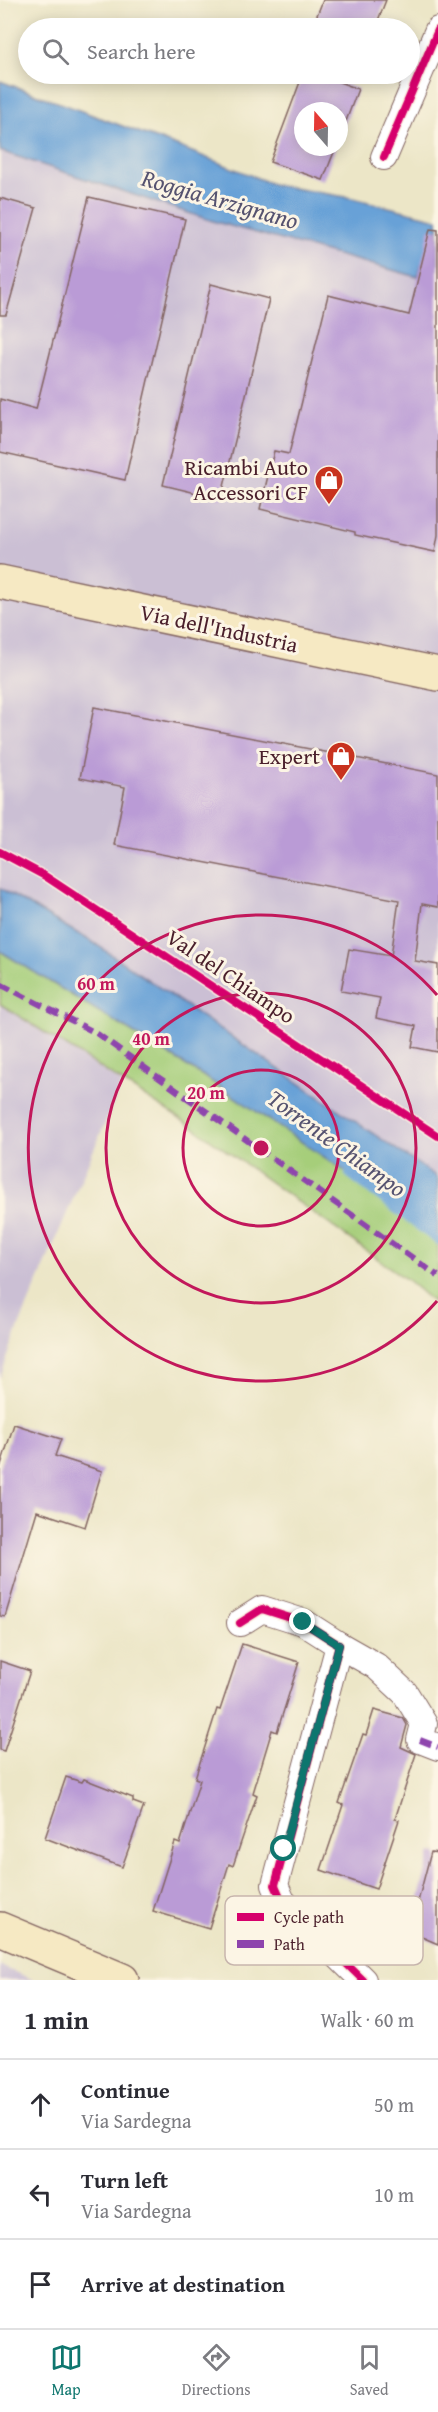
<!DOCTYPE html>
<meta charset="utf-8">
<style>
:root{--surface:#fff;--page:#f2f2f3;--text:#2b2b33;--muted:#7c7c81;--line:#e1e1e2;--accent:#0f766e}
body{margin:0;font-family:"Gentium Book Plus",serif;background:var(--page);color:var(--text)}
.compass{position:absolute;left:294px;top:102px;width:54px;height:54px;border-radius:50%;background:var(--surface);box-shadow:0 3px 15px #0003;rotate:340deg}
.stop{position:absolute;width:18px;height:18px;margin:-14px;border:4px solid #0f766e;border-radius:50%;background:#fff}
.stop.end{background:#0f766e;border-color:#fff;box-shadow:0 2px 6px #0008}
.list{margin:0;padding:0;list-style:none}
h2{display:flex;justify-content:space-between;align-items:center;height:78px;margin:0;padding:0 24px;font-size:26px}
h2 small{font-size:20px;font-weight:400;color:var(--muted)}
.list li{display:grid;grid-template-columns:39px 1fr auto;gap:18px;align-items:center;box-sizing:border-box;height:90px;padding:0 24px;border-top:2px solid var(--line)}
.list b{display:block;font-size:22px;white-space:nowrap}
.list p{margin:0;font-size:20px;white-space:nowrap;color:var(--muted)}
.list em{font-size:20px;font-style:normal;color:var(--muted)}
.icon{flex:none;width:33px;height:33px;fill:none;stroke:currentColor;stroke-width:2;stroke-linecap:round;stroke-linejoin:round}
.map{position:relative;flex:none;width:438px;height:1980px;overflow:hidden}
.search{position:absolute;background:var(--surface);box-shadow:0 3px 15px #0003;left:18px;right:18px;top:18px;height:66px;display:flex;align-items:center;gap:15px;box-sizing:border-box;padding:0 21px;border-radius:33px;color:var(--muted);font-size:22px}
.sheet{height:348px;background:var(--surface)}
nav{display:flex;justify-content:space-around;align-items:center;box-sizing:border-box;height:84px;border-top:2px solid var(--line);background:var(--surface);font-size:16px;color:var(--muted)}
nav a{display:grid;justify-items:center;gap:3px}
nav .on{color:var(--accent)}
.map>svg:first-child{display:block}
</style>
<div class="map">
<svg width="438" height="1980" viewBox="0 0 438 1980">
<rect width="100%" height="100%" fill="#fcf5e5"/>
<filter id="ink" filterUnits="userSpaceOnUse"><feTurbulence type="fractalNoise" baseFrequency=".0167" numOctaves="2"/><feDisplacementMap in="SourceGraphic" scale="12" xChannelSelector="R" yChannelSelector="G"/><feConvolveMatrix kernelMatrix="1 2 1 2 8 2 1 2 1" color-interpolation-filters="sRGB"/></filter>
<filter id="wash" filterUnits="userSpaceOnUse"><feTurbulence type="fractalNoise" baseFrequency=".008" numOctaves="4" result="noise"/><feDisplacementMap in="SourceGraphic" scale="24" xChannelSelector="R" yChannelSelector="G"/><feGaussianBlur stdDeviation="1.35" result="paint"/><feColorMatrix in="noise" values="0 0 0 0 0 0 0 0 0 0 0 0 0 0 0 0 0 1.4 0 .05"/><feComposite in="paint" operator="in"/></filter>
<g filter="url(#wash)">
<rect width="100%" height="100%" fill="#ece6c7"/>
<g fill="#cbbfd4">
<path d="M 0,151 L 418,277 L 422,264 L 438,269 L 438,1178 L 94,943 L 0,888 Z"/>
<path d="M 0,1004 L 122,1083 L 19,1326 L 0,1378 Z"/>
<path d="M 0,1966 L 34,1980 L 0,1980 Z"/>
</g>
<path fill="#a6ce7a" stroke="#787652" stroke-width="1.5" d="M 0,951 L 205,1077 L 339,1167 L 433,1234 L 438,1239 L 438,1306 L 410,1282 L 193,1127 L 0,1004 Z"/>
<g fill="#67a1d7" stroke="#586081" stroke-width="1.5">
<path d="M 0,81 L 182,148 L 275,185 L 352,198 L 438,219 L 438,269 L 422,264 L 418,277 L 216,222 L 0,151 Z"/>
<path d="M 0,888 L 94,943 L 434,1175 L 438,1178 L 438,1239 L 339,1167 L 205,1077 L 0,951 Z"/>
</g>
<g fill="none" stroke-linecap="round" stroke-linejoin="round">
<path stroke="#67a1d7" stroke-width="8" d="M 349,1174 L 438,1241"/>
</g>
<g id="blocks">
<g fill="#ba9bd6">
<path d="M 323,0 L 386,0 L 375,28 L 312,28 Z"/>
<path d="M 303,74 L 318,74 L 358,89 L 339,140 L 339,111 L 303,111 L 303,147 L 336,147 L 323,180 L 270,162 Z"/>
<path d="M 89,197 L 185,219 L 125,480 L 0,452 L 0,399 L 36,409 Z"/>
<path d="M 0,198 L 36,208 L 6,315 L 0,315 Z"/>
<path d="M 430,229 L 438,230 L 438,535 L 435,552 L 355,535 L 355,532 L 260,509 L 274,451 L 289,454 L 328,295 L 409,315 Z"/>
<path d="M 211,284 L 269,299 L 221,499 L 163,485 Z"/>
<path d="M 94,707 L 438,774 L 438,907 L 422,904 L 415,961 L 438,965 L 438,1052 L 412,1047 L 416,1026 L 376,1018 L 380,998 L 341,991 L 349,949 L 391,956 L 399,900 L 114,845 L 125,787 L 80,778 Z"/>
<path d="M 14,1424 L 61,1439 L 55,1456 L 102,1471 L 85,1527 L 37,1511 L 5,1617 L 0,1616 L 0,1468 Z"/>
<path d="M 242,1644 L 299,1662 L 277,1732 L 272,1730 L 253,1793 L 257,1795 L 233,1866 L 229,1864 L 209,1928 L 153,1911 L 175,1842 L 180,1844 L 200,1780 L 195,1778 L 217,1709 L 220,1710 Z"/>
<path d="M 0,1661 L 30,1671 L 4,1751 L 0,1750 Z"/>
<path d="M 374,1710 L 403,1718 L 407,1725 L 401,1747 L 416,1754 L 395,1819 L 399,1820 L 376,1889 L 321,1870 L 343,1805 L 339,1803 L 363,1734 L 366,1735 Z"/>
<path d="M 66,1777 L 82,1782 L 84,1779 L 133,1798 L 133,1802 L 144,1806 L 122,1867 L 45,1838 Z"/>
<path d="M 431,1852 L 438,1853 L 438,1944 L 415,1934 L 416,1930 L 411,1928 Z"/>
</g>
</g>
</g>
<g filter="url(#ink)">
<use href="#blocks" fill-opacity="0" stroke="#836562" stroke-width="1.5"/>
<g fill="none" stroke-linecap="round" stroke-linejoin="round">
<g stroke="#836562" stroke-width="28">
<g id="street">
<path d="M 384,157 L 438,30"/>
<path d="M 240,1623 L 262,1609 L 303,1622 L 339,1645 L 275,1885 L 282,1901 L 363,1980"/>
<path d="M 339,1645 L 376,1666 L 405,1693 L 424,1724 L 420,1740 L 438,1747"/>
</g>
</g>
<g stroke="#836562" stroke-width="36">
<g id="secondary">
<path d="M 0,582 L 438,674"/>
<path d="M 0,1929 L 122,1980"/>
</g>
</g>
<use href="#street" stroke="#fff" stroke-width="26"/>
<use href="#secondary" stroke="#f6e9c3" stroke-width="33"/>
<g stroke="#8e44ad" stroke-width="6" stroke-dasharray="12 6" stroke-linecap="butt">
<path d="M 0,984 L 96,1033 L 438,1276"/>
<path d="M 420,1740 L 438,1747"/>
</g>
<g stroke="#fcf5e5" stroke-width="11">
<g id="cycleway">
<path d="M 384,157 L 438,30"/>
<path d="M 0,852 L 45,876 L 438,1136"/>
<path d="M 240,1623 L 262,1609 L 303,1622 L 339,1645 L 275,1885 L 282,1901 L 363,1980"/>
</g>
</g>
<use href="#cycleway" stroke="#d6006c" stroke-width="8"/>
</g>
</g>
<g fill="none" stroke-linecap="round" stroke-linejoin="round" filter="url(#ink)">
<path stroke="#0f766e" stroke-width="8" d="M 284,1849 L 339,1645 L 303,1622"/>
</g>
<g fill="none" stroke="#c2185b" stroke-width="3">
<circle cx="261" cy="1148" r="78"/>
<circle cx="261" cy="1148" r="155"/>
<path d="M437 1301A233 233 0 1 1 437 995"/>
</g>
<defs>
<g id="shop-pin" transform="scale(1.5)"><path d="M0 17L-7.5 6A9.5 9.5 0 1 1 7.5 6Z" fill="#c8321e" stroke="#fcf5e5"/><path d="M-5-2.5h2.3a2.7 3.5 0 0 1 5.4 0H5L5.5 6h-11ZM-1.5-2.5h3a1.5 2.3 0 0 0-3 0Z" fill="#fff"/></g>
</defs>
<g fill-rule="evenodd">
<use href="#shop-pin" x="329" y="480"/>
<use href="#shop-pin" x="341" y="756"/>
</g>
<g text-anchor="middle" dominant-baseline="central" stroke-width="6" stroke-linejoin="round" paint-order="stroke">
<g font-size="22" fill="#4a1f2b" stroke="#fcf5e5" text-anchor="end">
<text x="308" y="467">Ricambi Auto<tspan x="308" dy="25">Accessori CF</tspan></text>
<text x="320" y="756">Expert</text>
</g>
<g font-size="22" fill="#4a1f2b" stroke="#fcf5e5">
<text transform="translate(219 628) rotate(12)">Via dell'Industria</text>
<text transform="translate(231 976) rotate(34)">Val del Chiampo</text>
</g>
<g font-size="24" font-style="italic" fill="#565370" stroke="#fcf5e5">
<text transform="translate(220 199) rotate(16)">Roggia Arzignano</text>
<text transform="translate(337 1143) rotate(36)">Torrente Chiampo</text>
</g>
</g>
<rect x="225" y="1896" width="198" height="69" rx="9" fill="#fcf5e5" stroke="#c7b5ad" stroke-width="1.5"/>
<rect x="237" y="1913" width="27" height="8" fill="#d6006c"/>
<rect x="237" y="1940" width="27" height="8" fill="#8e44ad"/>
<g font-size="16" fill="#4a1f2b">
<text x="274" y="1923">Cycle path</text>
<text x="274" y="1950">Path</text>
</g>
<circle cx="261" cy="1148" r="9" fill="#c2185b" stroke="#fcf5e5" stroke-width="3"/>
<g font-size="18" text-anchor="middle" font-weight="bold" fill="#c2185b" stroke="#fcf5e5" stroke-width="6" stroke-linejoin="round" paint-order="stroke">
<text x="96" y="990">60 m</text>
<text x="151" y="1045">40 m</text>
<text x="206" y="1099">20 m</text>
</g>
</svg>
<svg class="compass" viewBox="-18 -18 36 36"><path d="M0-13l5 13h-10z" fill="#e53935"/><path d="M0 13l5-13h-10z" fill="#7c7c81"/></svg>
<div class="stop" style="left:284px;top:1849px"></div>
<div class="stop end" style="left:303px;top:1622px"></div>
<div class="search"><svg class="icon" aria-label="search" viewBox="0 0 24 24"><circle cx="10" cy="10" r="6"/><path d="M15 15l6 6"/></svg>Search here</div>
</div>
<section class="sheet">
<h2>1 min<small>Walk · 60 m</small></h2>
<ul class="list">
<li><svg class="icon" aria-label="ahead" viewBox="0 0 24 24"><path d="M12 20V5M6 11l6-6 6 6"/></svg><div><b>Continue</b><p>Via Sardegna</p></div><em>50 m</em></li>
<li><svg class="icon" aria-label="left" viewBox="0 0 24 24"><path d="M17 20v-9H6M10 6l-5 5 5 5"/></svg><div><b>Turn left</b><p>Via Sardegna</p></div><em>10 m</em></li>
<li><svg class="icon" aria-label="arrive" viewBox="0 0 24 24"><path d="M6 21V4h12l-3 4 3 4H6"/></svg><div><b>Arrive at destination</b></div></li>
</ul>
</section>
<nav>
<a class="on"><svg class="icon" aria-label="map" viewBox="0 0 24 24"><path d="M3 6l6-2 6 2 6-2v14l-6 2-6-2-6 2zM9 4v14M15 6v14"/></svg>Map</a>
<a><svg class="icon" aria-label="directions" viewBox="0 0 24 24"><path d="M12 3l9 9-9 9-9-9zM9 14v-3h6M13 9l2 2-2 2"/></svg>Directions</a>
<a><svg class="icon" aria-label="saved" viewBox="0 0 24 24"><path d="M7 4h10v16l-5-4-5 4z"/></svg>Saved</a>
</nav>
